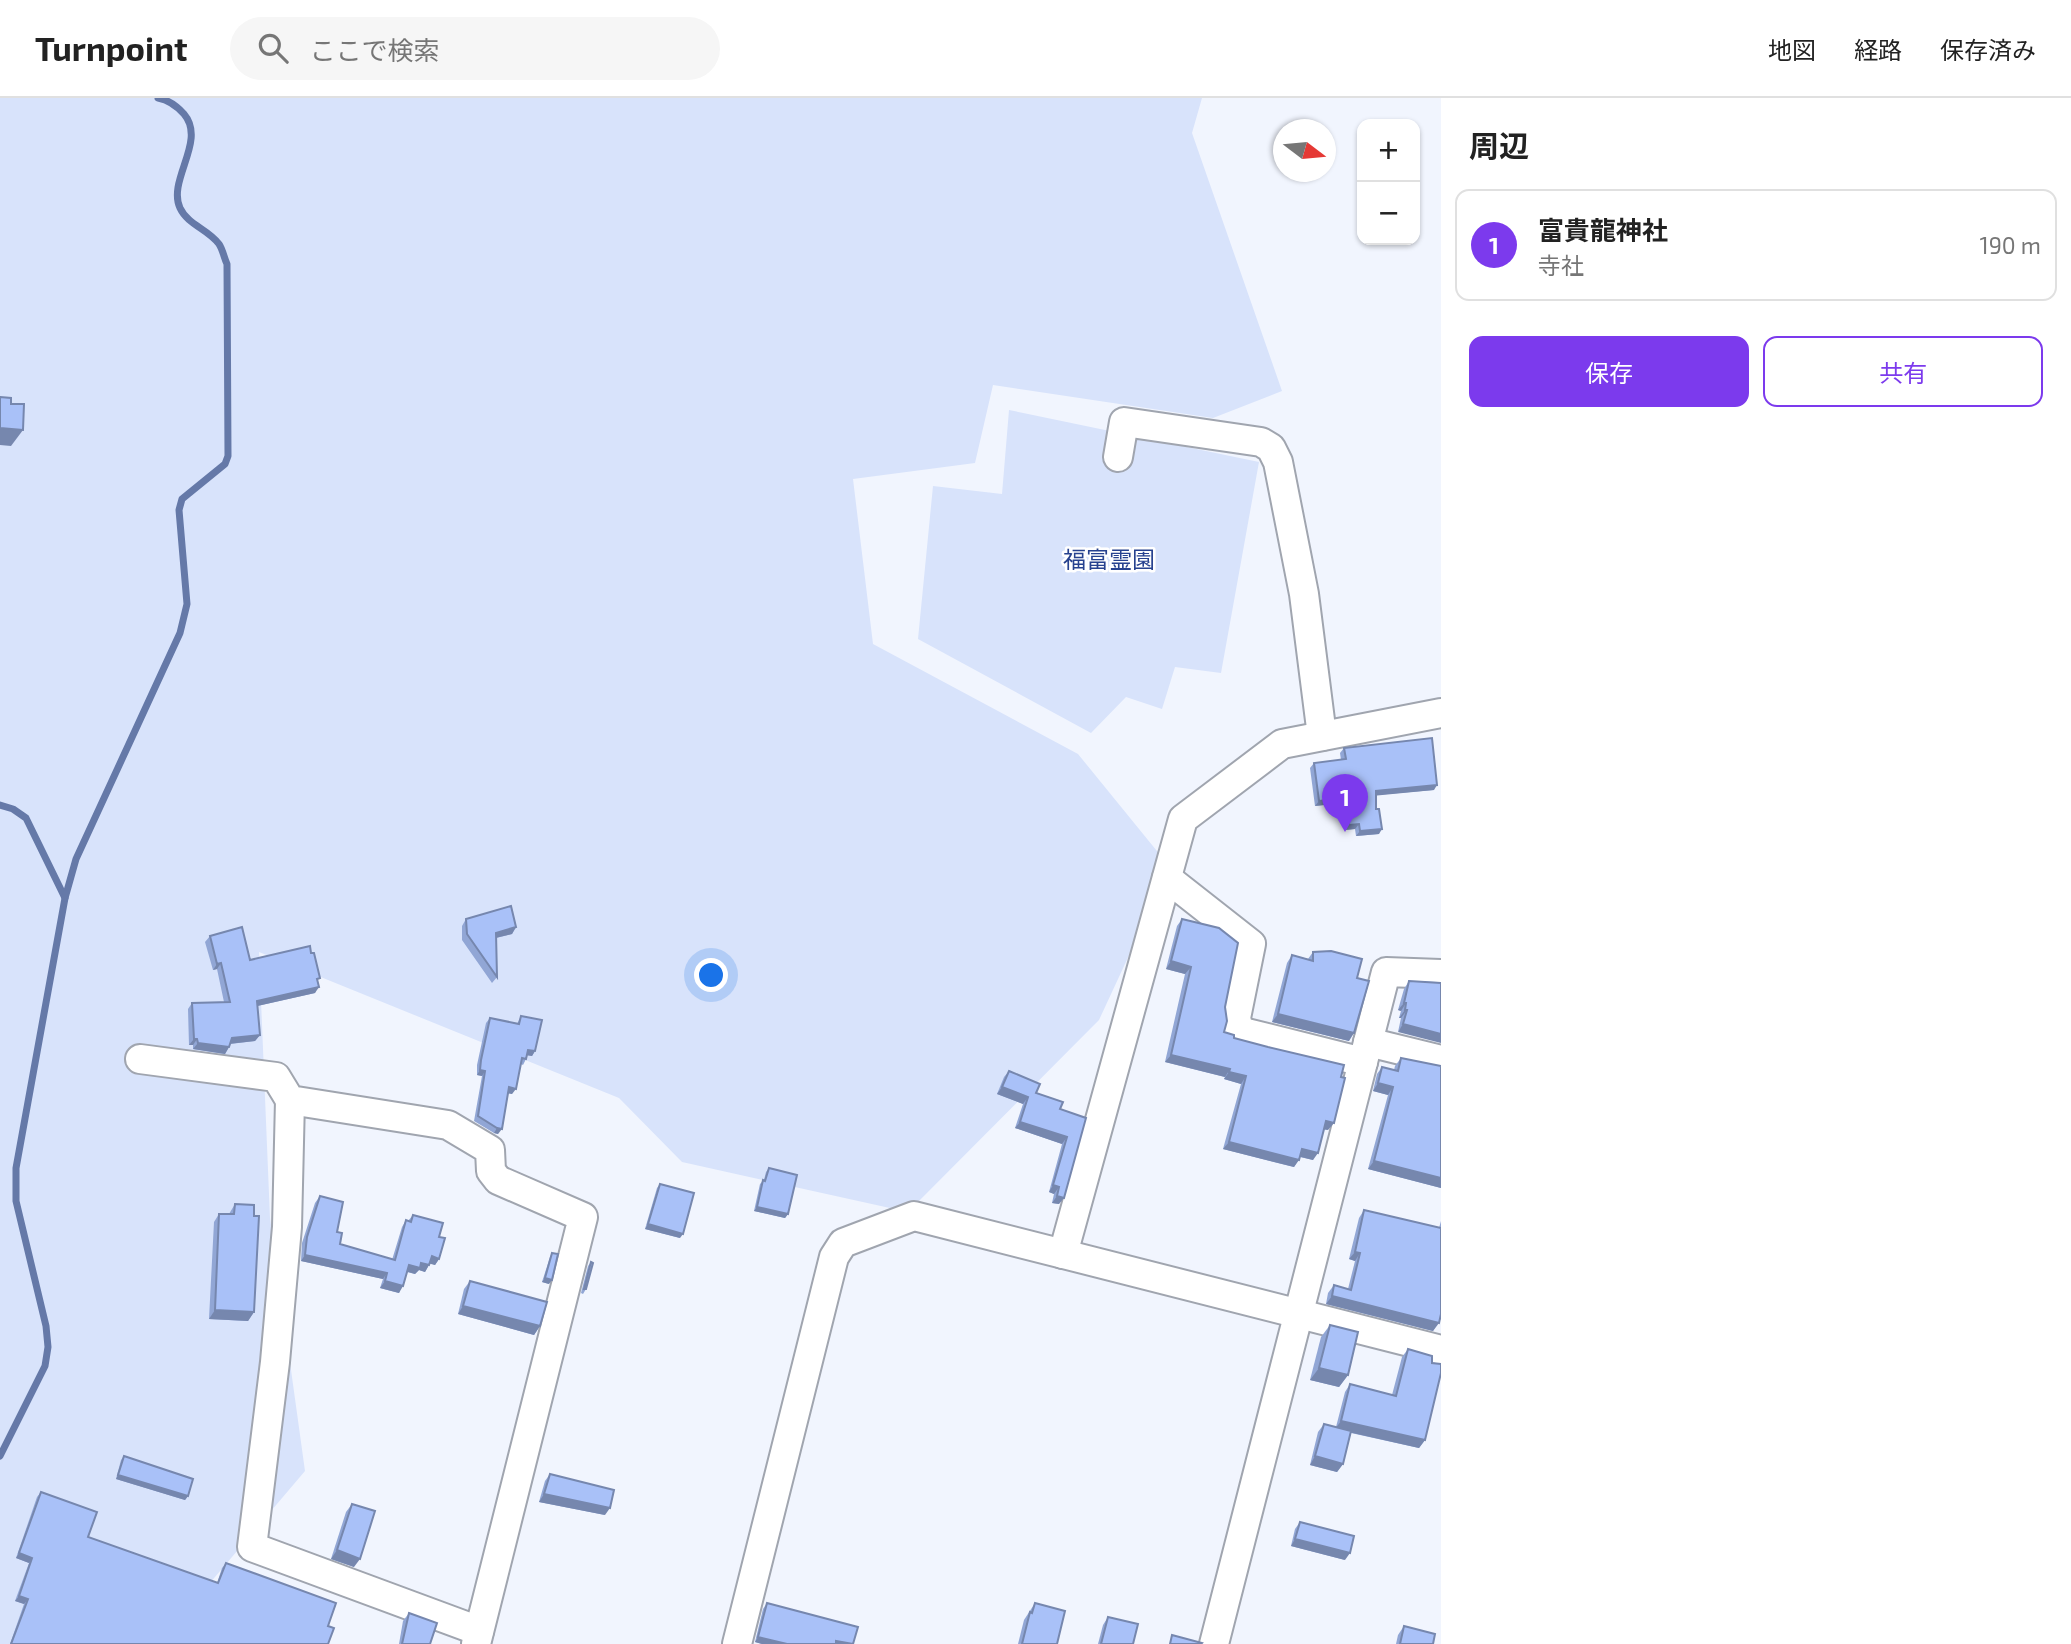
<!DOCTYPE html>
<html lang="ja">
<meta charset="utf-8">
<style>
:root{--surface:#fff;--page:#f6f6f6;--text:#222;--muted:#767676;--line:#e0e0e0;--accent:#7c3aed}
body{margin:0;font-family:"Exo 2","Noto Sans JP",sans-serif;background:var(--page);color:var(--text)}
.controls{position:absolute;right:21px;top:21px;display:grid;overflow:hidden;border-radius:14px;box-shadow:0 2px 5px #0004}
.controls button{width:63px;height:63px;display:grid;place-items:center;padding:0;border:0;border-bottom:2px solid var(--line);background:var(--surface);color:var(--text);font:35px sans-serif}
.compass{position:absolute;left:1273px;top:21px;width:63px;height:63px;border-radius:50%;background:var(--surface);box-shadow:0 2px 5px #0004;rotate:106deg}
.you{position:absolute;left:712px;top:878px;width:24px;height:24px;margin:-18px;border:5px solid #fff;border-radius:50%;background:#1a73e8;box-shadow:0 0 0 10px #1a73e833}
.badge{display:grid;place-items:center;width:46px;height:46px;border-radius:50%;background:var(--accent);color:#fff;font-size:23px;font-weight:700}
.pin{position:absolute;translate:-50% -58px;filter:drop-shadow(0 2px 4px #0008)}
.pin::after{content:'';position:absolute;top:37px;width:24px;height:21px;background:inherit;clip-path:polygon(0 0,100% 0,50% 100%)}
.list{margin:0;padding:0;list-style:none}
h2{display:flex;justify-content:space-between;align-items:center;height:91px;margin:0;padding:0 28px;font-size:30px}
h2 small{font-size:23px;font-weight:400;color:var(--muted)}
.list li{display:grid;grid-template-columns:46px 1fr auto;gap:21px;align-items:center;box-sizing:border-box;height:112px;margin:0 14px 14px;padding:0 14px;border:2px solid var(--line);border-radius:14px}
.list b{display:block;font-size:26px;white-space:nowrap}
.list p{margin:0;font-size:23px;white-space:nowrap;color:var(--muted)}
.list em{font-size:23px;font-style:normal;color:var(--muted)}
.actions{display:flex;gap:14px;padding:21px 28px}
.actions a{flex:1;padding:16px 0;border:2px solid var(--accent);border-radius:14px;text-align:center;font-size:24px;color:var(--accent)}
.actions .main{background:var(--accent);color:#fff}
.icon{flex:none;width:38px;height:38px;fill:none;stroke:currentColor;stroke-width:2;stroke-linecap:round;stroke-linejoin:round}
.map{position:relative;flex:none;width:1441px;height:1546px;overflow:hidden}
header{display:flex;align-items:center;gap:42px;box-sizing:border-box;height:98px;padding:0 35px;background:var(--surface);border-bottom:2px solid var(--line)}
header strong{font-size:33px}
nav{display:flex;gap:38px;margin-inline-start:auto;font-size:24px}
.search{width:490px;height:63px;background:var(--page);display:flex;align-items:center;gap:18px;box-sizing:border-box;padding:0 24px;border-radius:38px;color:var(--muted);font-size:26px}
main{display:flex}
aside{flex:1;background:var(--surface)}
.map>svg:first-child{display:block}
</style>
<header>
<strong>Turnpoint</strong>
<div class="search"><svg class="icon" aria-label="search" viewBox="0 0 24 24"><circle cx="10" cy="10" r="6"/><path d="M15 15l6 6"/></svg>ここで検索</div>
<nav><a>地図</a><a>経路</a><a>保存済み</a></nav>
</header>
<main>
<div class="map">
<svg width="1441" height="1546" viewBox="0 0 1441 1546">
<rect width="100%" height="100%" fill="#f1f5fe"/>
<g fill="#d8e3fb">
<path d="M 0,0 L 1202,0 L 1192,35 L 1282,293 L 1213,320 L 993,287 L 975,365 L 853,381 L 873,546 L 1078,656 L 1161,758 L 1131,853 L 1099,922 L 908,1114 L 682,1064 L 619,1000 L 259,854 L 270,1120 L 305,1373 L 158,1546 L 0,1546 Z"/>
<path d="M 1009,312 L 1259,364 L 1221,575 L 1175,569 L 1162,611 L 1126,599 L 1091,635 L 918,541 L 933,388 L 1002,396 Z"/>
</g>
<g fill="none" stroke-linecap="round" stroke-linejoin="round">
<g stroke="#6579a8" stroke-width="7">
<path d="M 0,707 L 13,711 L 26,720 L 65,800 L 16,1070 L 16,1103 L 46,1228 L 48,1249 L 45,1268 L 0,1358"/>
<path d="M 65,800 L 76,761 L 180,535 L 187,506 L 179,412 L 182,401 L 225,366 L 228,358 L 227,166 C 224,160 223,152 219,146 C 208,131 188,127 180,110 C 167,82 207,43 184,16 C 176,7 169,2 158,0"/>
</g>
<g stroke="#a0a5af" stroke-width="32">
<g id="minor">
<path d="M 1118,359 L 1124,324 L 1261,344 L 1271,350 L 1278,364 L 1304,496 L 1322,638"/>
<path d="M 1167,780 L 1251,846 L 1236,920 L 1238,928 L 1243,934 L 1363,964"/>
<path d="M 1368,944 L 1441,962"/>
<path d="M 140,961 L 276,979 L 290,1002 L 448,1027 L 490,1052 L 491,1073 L 498,1082 L 583,1119 L 476,1546"/>
<path d="M 290,1002 L 287,1129 L 275,1264 L 252,1449 L 479,1533"/>
<path d="M 1063,1156 L 1183,721 L 1282,646 L 1441,615"/>
<path d="M 737,1546 L 834,1159 L 843,1145 L 914,1118 L 1441,1252"/>
<path d="M 1214,1546 L 1386,874 L 1441,876"/>
</g>
</g>
<use href="#minor" stroke="#fff" stroke-width="28"/>
</g>
<g fill="#91a6d5">
<path d="M 1344,650 L 1434,692 L 1376,697 L 1379,736 L 1356,738 L 1355,731 L 1345,732 L 1342,705 L 1315,708 L 1310,670 L 1314,665 L 1341,662 L 1340,655 Z"/>
<path d="M 466,821 L 516,829 L 512,836 L 496,840 L 497,879 L 492,885 L 462,842 L 462,828 Z"/>
<path d="M 1182,821 L 1225,909 L 1224,934 L 1234,940 L 1328,1032 L 1324,1031 L 1313,1062 L 1300,1059 L 1294,1069 L 1223,1051 L 1241,986 L 1224,981 L 1225,979 L 1165,964 L 1185,876 L 1166,871 L 1177,828 Z"/>
<path d="M 210,838 L 250,862 L 318,883 L 315,895 L 257,908 L 260,937 L 255,943 L 230,946 L 229,949 L 225,956 L 193,951 L 193,947 L 189,947 L 188,911 L 192,905 L 224,904 L 217,871 L 213,872 L 205,844 Z"/>
<path d="M 1313,854 L 1357,880 L 1349,943 L 1272,924 L 1287,865 L 1292,857 L 1308,861 Z"/>
<path d="M 1409,883 L 1438,884 L 1398,934 L 1401,920 L 1399,920 L 1401,913 L 1398,912 L 1404,891 Z"/>
<path d="M 521,918 L 535,953 L 532,958 L 527,957 L 526,961 L 523,967 L 521,966 L 512,996 L 508,995 L 498,1036 L 494,1035 L 474,1023 L 482,978 L 477,977 L 477,967 L 486,925 L 490,920 L 517,926 Z"/>
<path d="M 1401,960 L 1441,968 L 1441,1090 L 1368,1071 L 1388,997 L 1373,993 L 1377,976 L 1382,969 L 1394,972 L 1395,968 Z"/>
<path d="M 1009,973 L 1036,995 L 1060,1011 L 1086,1020 L 1059,1106 L 1052,1105 L 1054,1096 L 1049,1094 L 1062,1046 L 1015,1030 L 1023,1006 L 997,996 L 1004,979 Z"/>
<path d="M 769,1070 L 788,1116 L 785,1120 L 754,1113 L 760,1086 L 764,1082 L 766,1074 Z"/>
<path d="M 660,1086 L 680,1140 L 645,1131 L 657,1090 Z"/>
<path d="M 320,1098 L 337,1134 L 340,1146 L 392,1162 L 402,1129 L 406,1122 L 408,1123 L 413,1117 L 439,1139 L 439,1161 L 435,1167 L 430,1165 L 425,1174 L 419,1172 L 415,1176 L 407,1174 L 399,1195 L 380,1190 L 383,1181 L 301,1163 L 302,1145 L 315,1105 Z"/>
<path d="M 235,1106 L 254,1118 L 254,1214 L 248,1223 L 209,1221 L 214,1124 L 219,1116 L 229,1116 Z"/>
<path d="M 1364,1112 L 1439,1130 L 1441,1123 L 1441,1222 L 1440,1221 L 1433,1233 L 1326,1206 L 1328,1195 L 1334,1187 L 1348,1191 L 1355,1163 L 1349,1161 L 1359,1120 Z"/>
<path d="M 552,1155 L 549,1186 L 542,1184 L 550,1159 Z"/>
<path d="M 591,1164 L 586,1191 L 583,1196 L 581,1195 L 588,1168 Z"/>
<path d="M 470,1183 L 540,1228 L 534,1237 L 458,1216 L 464,1191 Z"/>
<path d="M 1330,1227 L 1348,1277 L 1339,1289 L 1310,1282 L 1321,1239 Z"/>
<path d="M 1408,1251 L 1425,1342 L 1419,1350 L 1351,1335 L 1343,1366 L 1337,1374 L 1310,1367 L 1318,1334 L 1324,1326 L 1336,1329 L 1345,1294 L 1350,1286 L 1392,1297 L 1402,1259 Z"/>
<path d="M 124,1358 L 188,1398 L 185,1402 L 116,1381 L 121,1362 Z"/>
<path d="M 550,1376 L 605,1417 L 539,1404 L 545,1383 Z"/>
<path d="M 41,1394 L 88,1439 L 217,1485 L 222,1470 L 226,1465 L 328,1528 L 328,1546 L 10,1546 L 24,1506 L 15,1503 L 29,1465 L 16,1460 L 37,1399 Z"/>
<path d="M 352,1406 L 354,1469 L 331,1461 L 346,1414 Z"/>
<path d="M 1300,1424 L 1345,1462 L 1291,1448 L 1295,1431 Z"/>
<path d="M 767,1505 L 853,1546 L 762,1546 L 755,1544 L 763,1511 Z"/>
<path d="M 1035,1505 L 1057,1546 L 1018,1546 L 1024,1522 Z"/>
<path d="M 409,1515 L 430,1546 L 399,1546 L 403,1523 Z"/>
<path d="M 1108,1519 L 1133,1546 L 1098,1546 L 1103,1527 Z"/>
<path d="M 1404,1528 L 1433,1546 L 1396,1546 L 1398,1537 Z"/>
</g>
<g fill="#7687ae">
<path d="M 0,330 L 23,332 L 11,348 L 0,347 Z"/>
<path d="M 1437,687 L 1434,692 L 1372,698 L 1376,693 Z"/>
<path d="M 1346,700 L 1342,705 L 1315,708 L 1319,703 Z"/>
<path d="M 1359,726 L 1355,731 L 1345,732 L 1349,727 Z"/>
<path d="M 1382,731 L 1379,736 L 1356,738 L 1360,733 Z"/>
<path d="M 516,829 L 512,836 L 491,841 L 496,835 Z"/>
<path d="M 1171,863 L 1191,869 L 1185,876 L 1166,871 Z"/>
<path d="M 221,865 L 217,871 L 213,872 L 217,866 Z"/>
<path d="M 319,889 L 315,895 L 253,909 L 257,903 Z"/>
<path d="M 1404,905 L 1406,905 L 1401,913 L 1398,912 Z"/>
<path d="M 1405,912 L 1407,912 L 1401,920 L 1399,920 Z"/>
<path d="M 1278,916 L 1354,935 L 1349,943 L 1272,924 Z"/>
<path d="M 1403,926 L 1441,936 L 1441,945 L 1398,934 Z"/>
<path d="M 260,937 L 255,943 L 228,946 L 232,940 Z"/>
<path d="M 194,941 L 197,941 L 193,947 L 189,947 Z"/>
<path d="M 198,945 L 229,949 L 225,956 L 193,951 Z"/>
<path d="M 528,952 L 535,953 L 532,958 L 525,957 Z"/>
<path d="M 1171,957 L 1230,971 L 1225,979 L 1165,964 Z"/>
<path d="M 480,972 L 485,973 L 482,978 L 477,977 Z"/>
<path d="M 1229,974 L 1246,978 L 1241,986 L 1224,981 Z"/>
<path d="M 1378,985 L 1393,989 L 1388,997 L 1373,993 Z"/>
<path d="M 509,989 L 516,991 L 512,996 L 506,995 Z"/>
<path d="M 1002,989 L 1028,999 L 1023,1006 L 997,996 Z"/>
<path d="M 1326,1023 L 1334,1025 L 1328,1032 L 1321,1031 Z"/>
<path d="M 1020,1024 L 1067,1039 L 1062,1046 L 1015,1030 Z"/>
<path d="M 497,1030 L 502,1031 L 498,1036 L 494,1035 Z"/>
<path d="M 1229,1044 L 1299,1062 L 1294,1069 L 1223,1051 Z"/>
<path d="M 1302,1051 L 1318,1055 L 1313,1062 L 1297,1058 Z"/>
<path d="M 1374,1063 L 1441,1080 L 1441,1090 L 1368,1071 Z"/>
<path d="M 1053,1087 L 1059,1089 L 1054,1096 L 1049,1094 Z"/>
<path d="M 1057,1098 L 1064,1100 L 1059,1106 L 1052,1105 Z"/>
<path d="M 757,1109 L 788,1116 L 785,1120 L 754,1113 Z"/>
<path d="M 648,1126 L 683,1136 L 680,1140 L 645,1131 Z"/>
<path d="M 1355,1154 L 1360,1155 L 1355,1163 L 1349,1161 Z"/>
<path d="M 305,1157 L 387,1175 L 383,1181 L 301,1163 Z"/>
<path d="M 432,1158 L 439,1161 L 435,1167 L 427,1165 Z"/>
<path d="M 421,1165 L 429,1167 L 425,1174 L 419,1172 L 415,1176 L 405,1173 L 409,1167 Z"/>
<path d="M 545,1180 L 552,1182 L 549,1186 L 542,1184 Z"/>
<path d="M 385,1183 L 403,1188 L 399,1195 L 380,1190 Z"/>
<path d="M 1332,1198 L 1439,1225 L 1433,1233 L 1326,1206 Z"/>
<path d="M 463,1208 L 540,1228 L 534,1237 L 458,1216 Z"/>
<path d="M 215,1212 L 254,1214 L 248,1223 L 209,1221 Z"/>
<path d="M 1319,1270 L 1348,1277 L 1339,1289 L 1310,1282 Z"/>
<path d="M 1341,1323 L 1425,1342 L 1419,1350 L 1335,1331 Z"/>
<path d="M 1315,1358 L 1343,1366 L 1337,1374 L 1310,1367 Z"/>
<path d="M 118,1377 L 188,1398 L 185,1402 L 116,1381 Z"/>
<path d="M 544,1396 L 610,1410 L 605,1417 L 539,1404 Z"/>
<path d="M 1295,1441 L 1350,1455 L 1345,1462 L 1291,1448 Z"/>
<path d="M 337,1452 L 360,1461 L 354,1469 L 331,1461 Z"/>
<path d="M 19,1455 L 32,1460 L 29,1465 L 16,1460 Z"/>
<path d="M 19,1498 L 28,1501 L 24,1506 L 15,1503 Z"/>
<path d="M 758,1539 L 787,1546 L 762,1546 L 755,1544 Z"/>
<path d="M 836,1543 L 850,1546 L 834,1546 Z"/>
</g>
<g fill="#a9c1f8" stroke="#7687ae" stroke-width="2">
<path d="M 0,299 L 11,300 L 11,306 L 24,306 L 23,332 L 0,330 Z"/>
<path d="M 1432,640 L 1437,687 L 1376,693 L 1376,711 L 1379,711 L 1382,731 L 1360,733 L 1359,726 L 1349,727 L 1346,700 L 1319,703 L 1314,665 L 1346,661 L 1344,650 Z"/>
<path d="M 511,808 L 516,829 L 496,835 L 497,879 L 467,836 L 466,821 Z"/>
<path d="M 1182,821 L 1219,830 L 1238,845 L 1225,909 L 1227,923 L 1224,934 L 1234,937 L 1234,940 L 1268,949 L 1344,967 L 1341,979 L 1345,980 L 1334,1025 L 1326,1023 L 1318,1055 L 1302,1051 L 1299,1062 L 1229,1044 L 1246,978 L 1229,974 L 1230,971 L 1171,957 L 1191,869 L 1171,863 Z"/>
<path d="M 242,829 L 250,862 L 310,848 L 311,855 L 314,855 L 320,880 L 317,881 L 319,889 L 257,903 L 260,937 L 232,940 L 229,949 L 198,945 L 197,941 L 194,941 L 192,905 L 230,904 L 221,865 L 217,866 L 210,838 Z"/>
<path d="M 1331,853 L 1362,861 L 1357,880 L 1369,883 L 1354,935 L 1278,916 L 1292,857 L 1313,863 L 1313,854 Z"/>
<path d="M 1409,883 L 1441,885 L 1441,936 L 1403,926 L 1407,912 L 1405,912 L 1406,905 L 1404,905 Z"/>
<path d="M 521,918 L 542,922 L 535,953 L 528,952 L 526,961 L 522,960 L 516,991 L 509,989 L 502,1031 L 497,1030 L 478,1018 L 485,973 L 480,972 L 481,962 L 490,920 L 519,926 Z"/>
<path d="M 1401,960 L 1441,968 L 1441,1080 L 1374,1063 L 1393,989 L 1378,985 L 1382,969 L 1398,973 Z"/>
<path d="M 1009,973 L 1040,986 L 1036,995 L 1063,1004 L 1060,1011 L 1086,1020 L 1064,1100 L 1057,1098 L 1059,1089 L 1053,1087 L 1067,1039 L 1020,1024 L 1028,999 L 1002,989 Z"/>
<path d="M 769,1070 L 797,1077 L 788,1116 L 757,1109 L 763,1082 L 765,1083 Z"/>
<path d="M 660,1086 L 694,1095 L 683,1136 L 648,1126 Z"/>
<path d="M 320,1098 L 343,1104 L 337,1134 L 342,1135 L 340,1146 L 395,1162 L 406,1122 L 411,1124 L 413,1117 L 443,1125 L 439,1139 L 445,1140 L 439,1161 L 432,1158 L 429,1167 L 421,1165 L 420,1170 L 409,1167 L 403,1188 L 385,1183 L 387,1175 L 305,1157 L 307,1139 Z"/>
<path d="M 235,1106 L 254,1107 L 254,1118 L 259,1118 L 254,1214 L 215,1212 L 219,1116 L 234,1116 Z"/>
<path d="M 1364,1112 L 1441,1130 L 1441,1216 L 1439,1225 L 1332,1198 L 1334,1187 L 1351,1192 L 1360,1155 L 1355,1154 Z"/>
<path d="M 552,1155 L 558,1156 L 552,1182 L 545,1180 Z"/>
<path d="M 591,1164 L 593,1165 L 586,1191 L 584,1191 Z"/>
<path d="M 470,1183 L 547,1204 L 540,1228 L 463,1208 Z"/>
<path d="M 1330,1227 L 1358,1234 L 1348,1277 L 1319,1270 Z"/>
<path d="M 1408,1251 L 1432,1258 L 1432,1265 L 1441,1266 L 1441,1275 L 1425,1342 L 1341,1323 L 1350,1286 L 1396,1298 Z"/>
<path d="M 1324,1326 L 1351,1333 L 1343,1366 L 1315,1358 Z"/>
<path d="M 124,1358 L 193,1381 L 188,1398 L 118,1377 Z"/>
<path d="M 550,1376 L 614,1392 L 610,1410 L 544,1396 Z"/>
<path d="M 41,1394 L 97,1414 L 88,1439 L 218,1485 L 226,1465 L 336,1505 L 328,1528 L 334,1530 L 328,1546 L 11,1546 L 28,1501 L 19,1498 L 32,1460 L 19,1455 Z"/>
<path d="M 352,1406 L 375,1413 L 360,1461 L 337,1452 Z"/>
<path d="M 1300,1424 L 1354,1438 L 1350,1455 L 1295,1441 Z"/>
<path d="M 767,1505 L 858,1529 L 853,1546 L 836,1543 L 836,1546 L 787,1546 L 758,1539 Z"/>
<path d="M 1035,1505 L 1065,1513 L 1057,1546 L 1022,1546 L 1030,1514 L 1032,1515 Z"/>
<path d="M 409,1515 L 437,1525 L 430,1546 L 402,1546 Z"/>
<path d="M 1108,1519 L 1138,1526 L 1133,1546 L 1101,1546 Z"/>
<path d="M 1404,1528 L 1435,1536 L 1433,1546 L 1400,1546 Z"/>
<path d="M 1172,1537 L 1202,1545 L 1201,1546 L 1170,1546 Z"/>
</g>
<g text-anchor="middle" dominant-baseline="central" stroke-width="5" stroke-linejoin="round" paint-order="stroke">
<g font-size="23" fill="#27428f" stroke="#fff">
<text x="1109" y="461">福富霊園</text>
</g>
</g>
</svg>
<div class="controls">
<button>+</button>
<button>−</button>
</div>
<svg class="compass" viewBox="-18 -18 36 36"><path d="M0-13l5 13h-10z" fill="#e53935"/><path d="M0 13l5-13h-10z" fill="#767676"/></svg>
<div class="you"></div>
<div class="pin badge" style="left:1345px;top:734px">1</div>
</div>
<aside>
<h2>周辺<small></small></h2>
<ul class="list">
<li><span class="badge">1</span><div><b>富貴龍神社</b><p>寺社</p></div><em>190 m</em></li>
</ul>
<div class="actions"><a class="main">保存</a><a>共有</a></div>
</aside>
</main>
